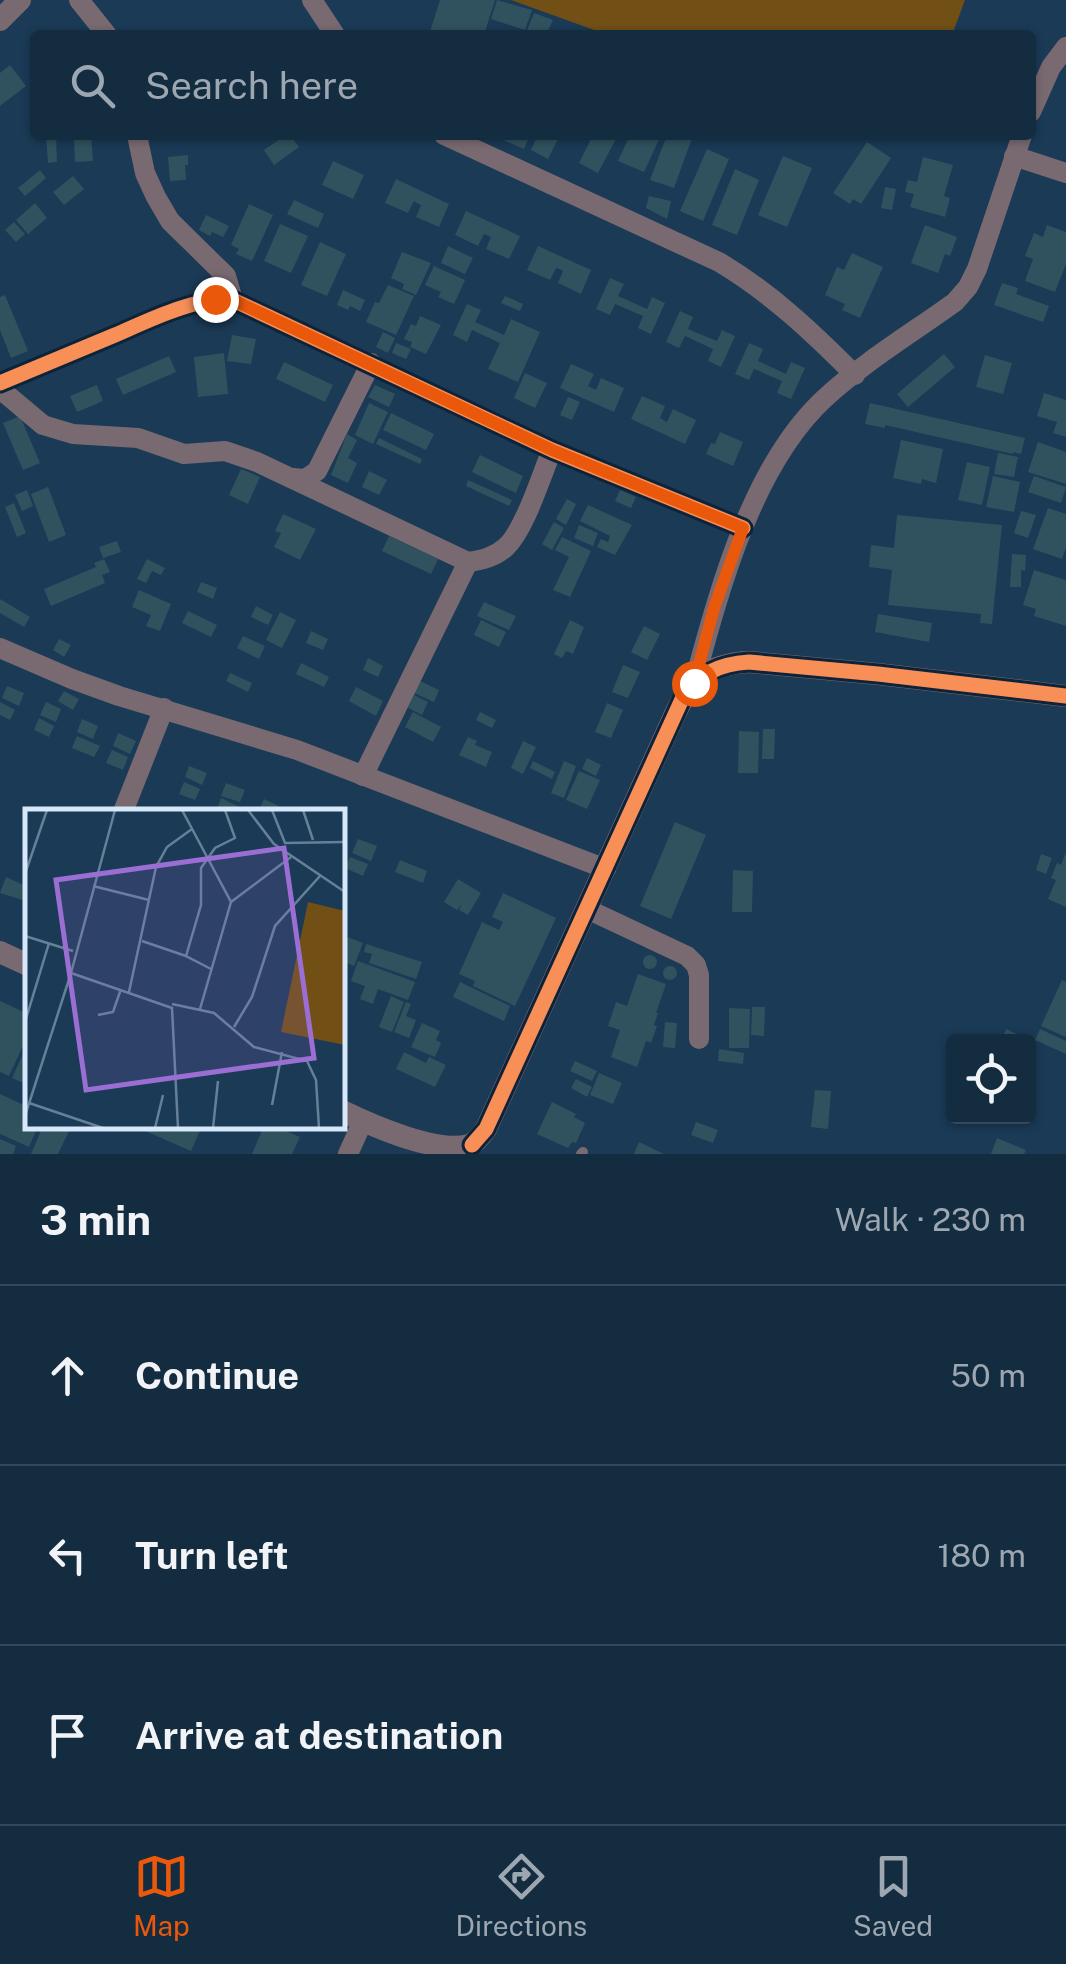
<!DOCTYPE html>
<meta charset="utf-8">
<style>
:root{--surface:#142c40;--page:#21384b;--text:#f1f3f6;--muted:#9da7b1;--line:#334859;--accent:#ea580c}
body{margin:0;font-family:"Public Sans",sans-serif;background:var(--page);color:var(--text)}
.controls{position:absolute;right:30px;bottom:30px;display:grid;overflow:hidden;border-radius:10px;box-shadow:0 2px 8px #0004}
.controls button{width:90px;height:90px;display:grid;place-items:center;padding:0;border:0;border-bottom:2px solid var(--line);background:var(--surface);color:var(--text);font:50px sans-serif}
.stop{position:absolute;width:30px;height:30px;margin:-22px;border:8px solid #ea580c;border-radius:50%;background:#fff}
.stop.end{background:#ea580c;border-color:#fff;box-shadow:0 2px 10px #0008}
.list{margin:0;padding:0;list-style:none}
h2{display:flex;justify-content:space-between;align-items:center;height:130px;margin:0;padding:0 40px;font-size:42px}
h2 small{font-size:32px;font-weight:400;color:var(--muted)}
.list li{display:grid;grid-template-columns:65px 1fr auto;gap:30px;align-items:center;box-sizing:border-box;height:180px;padding:0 40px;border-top:2px solid var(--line)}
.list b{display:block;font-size:38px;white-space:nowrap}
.list em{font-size:32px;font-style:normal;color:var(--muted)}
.icon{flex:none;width:55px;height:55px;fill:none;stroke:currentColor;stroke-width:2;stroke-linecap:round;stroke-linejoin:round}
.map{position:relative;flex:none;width:1066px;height:1154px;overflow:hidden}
.search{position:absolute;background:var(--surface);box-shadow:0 2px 8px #0004;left:30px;right:30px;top:30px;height:110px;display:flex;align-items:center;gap:25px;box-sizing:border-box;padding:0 35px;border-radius:10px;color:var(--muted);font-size:38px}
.sheet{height:670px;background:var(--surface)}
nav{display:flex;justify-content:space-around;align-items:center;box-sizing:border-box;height:140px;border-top:2px solid var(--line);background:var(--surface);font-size:28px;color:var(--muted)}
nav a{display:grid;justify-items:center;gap:5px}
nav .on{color:var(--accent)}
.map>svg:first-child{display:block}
</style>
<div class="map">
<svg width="1066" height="1154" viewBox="0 0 1066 1154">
<rect width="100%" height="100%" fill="#1a3a56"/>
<path fill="#714f15" d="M 511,0 L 965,0 L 952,35 L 608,35 Z"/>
<g fill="#30525e">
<path d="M 440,0 L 495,0 L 484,35 L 429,35 Z"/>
<path d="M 497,0 L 532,10 L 525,30 L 491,19 Z"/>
<path d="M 534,13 L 553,20 L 546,35 L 526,33 Z"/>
<path d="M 10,65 L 26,86 L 0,106 L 0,73 Z"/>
<path d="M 46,135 L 56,135 L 57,162 L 48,163 Z"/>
<path d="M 74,135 L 91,135 L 93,161 L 75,162 Z"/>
<path d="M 286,135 L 290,135 L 299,147 L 274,165 L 264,150 Z"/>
<path d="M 492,135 L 530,135 L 524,149 Z"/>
<path d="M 538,135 L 554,135 L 559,137 L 548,159 L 531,150 Z"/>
<path d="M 593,135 L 618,135 L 598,173 L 579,163 Z"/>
<path d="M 630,135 L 661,135 L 644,172 L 618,161 Z"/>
<path d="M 667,135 L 683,135 L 692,138 L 674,188 L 650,180 Z"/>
<path d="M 867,142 L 891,158 L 861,204 L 853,199 L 850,204 L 833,193 Z"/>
<path d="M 707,149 L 729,159 L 703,221 L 680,211 Z"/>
<path d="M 188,155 L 188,165 L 185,165 L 186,180 L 170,181 L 168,157 Z"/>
<path d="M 783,156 L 812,168 L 787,227 L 758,215 Z"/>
<path d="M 923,157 L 953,165 L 944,196 L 950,198 L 945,217 L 910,207 L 914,194 L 905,192 L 908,180 L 917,182 Z"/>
<path d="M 333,161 L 364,175 L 353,199 L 322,185 Z"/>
<path d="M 735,169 L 759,180 L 737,235 L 712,225 Z"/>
<path d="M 40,170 L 46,178 L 25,196 L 18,188 Z"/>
<path d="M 73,176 L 84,189 L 64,205 L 53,192 Z"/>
<path d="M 396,179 L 449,204 L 439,227 L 416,217 L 421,205 L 417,203 L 414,201 L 408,213 L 385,203 Z"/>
<path d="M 885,187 L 896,189 L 892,210 L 881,208 Z"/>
<path d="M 649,196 L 671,201 L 667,219 L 646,208 Z"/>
<path d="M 294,200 L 324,214 L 318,228 L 287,214 Z"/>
<path d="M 35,203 L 47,218 L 28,234 L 16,220 Z"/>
<path d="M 249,204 L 273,215 L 252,261 L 236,254 L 239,249 L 231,245 Z"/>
<path d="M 466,211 L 520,236 L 509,259 L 486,249 L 491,237 L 484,234 L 478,246 L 455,235 Z"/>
<path d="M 206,215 L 229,226 L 223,237 L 212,232 L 210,236 L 199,230 Z"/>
<path d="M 14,222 L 25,234 L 16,242 L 5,230 Z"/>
<path d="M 280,224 L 308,236 L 291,273 L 264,261 Z"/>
<path d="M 925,225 L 957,237 L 950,256 L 945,254 L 938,273 L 911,263 Z"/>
<path d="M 1047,225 L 1066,232 L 1066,264 L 1055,292 L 1025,281 L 1033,259 L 1025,256 L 1034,233 L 1043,237 Z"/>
<path d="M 320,242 L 346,254 L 327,296 L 301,285 Z"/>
<path d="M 448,246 L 473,258 L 465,274 L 441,263 Z"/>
<path d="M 538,246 L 591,270 L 581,294 L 558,283 L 563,271 L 560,269 L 556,268 L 550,280 L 527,270 Z"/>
<path d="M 402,252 L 431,263 L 416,295 L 402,289 L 404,284 L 391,278 Z"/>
<path d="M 852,253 L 883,267 L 860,318 L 842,310 L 845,304 L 825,295 L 837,267 L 844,270 Z"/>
<path d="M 434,266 L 465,280 L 454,304 L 438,297 L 441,292 L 425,285 Z"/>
<path d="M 610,278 L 624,284 L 618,296 L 647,309 L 652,297 L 665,303 L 651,334 L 638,328 L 643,316 L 615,304 L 610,315 L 596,309 Z"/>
<path d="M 1002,283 L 1018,288 L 1016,294 L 1049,306 L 1043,322 L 994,305 Z"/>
<path d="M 388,285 L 414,296 L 396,335 L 366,322 L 375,302 L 379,303 Z"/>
<path d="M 343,290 L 365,300 L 360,311 L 350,306 L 348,310 L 337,305 Z"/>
<path d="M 5,295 L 28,351 L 11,358 L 0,330 L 0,297 Z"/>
<path d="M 505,296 L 523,304 L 520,311 L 501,303 Z"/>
<path d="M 467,304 L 481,310 L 475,322 L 504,335 L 511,319 L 540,332 L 518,382 L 488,369 L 500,343 L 472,330 L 467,342 L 453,335 Z"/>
<path d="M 680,311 L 693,317 L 688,329 L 702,335 L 717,341 L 722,330 L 735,336 L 721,367 L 708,361 L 713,349 L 685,336 L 679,348 L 666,342 Z"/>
<path d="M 420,316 L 441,325 L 426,354 L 410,347 L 412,342 L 404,339 L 411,324 L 416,326 Z"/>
<path d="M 383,332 L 395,338 L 388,353 L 376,347 Z"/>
<path d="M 232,335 L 256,339 L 251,364 L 227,361 Z"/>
<path d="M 396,343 L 411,349 L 406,359 L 392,353 Z"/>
<path d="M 749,343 L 763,349 L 758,361 L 786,374 L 791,362 L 805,368 L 791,399 L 777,393 L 782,381 L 754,369 L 749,380 L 735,374 Z"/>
<path d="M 224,353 L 228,394 L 198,397 L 194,357 Z"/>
<path d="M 944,354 L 955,367 L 908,407 L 897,394 Z"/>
<path d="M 985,355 L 1012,363 L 1003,394 L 976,387 Z"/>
<path d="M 169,356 L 176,372 L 123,395 L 116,379 Z"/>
<path d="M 284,362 L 333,385 L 325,402 L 276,379 Z"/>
<path d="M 571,364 L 594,374 L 588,386 L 596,390 L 601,378 L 624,388 L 614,412 L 560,388 Z"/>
<path d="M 525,373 L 547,383 L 535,408 L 514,398 Z"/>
<path d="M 97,385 L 103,401 L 77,412 L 70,396 Z"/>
<path d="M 375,385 L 395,394 L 389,407 L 368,397 Z"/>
<path d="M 1044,393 L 1066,400 L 1066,437 L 1053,433 L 1057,422 L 1037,416 Z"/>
<path d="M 642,396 L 665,406 L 660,418 L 667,422 L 673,409 L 696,420 L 685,444 L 631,419 Z"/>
<path d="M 568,397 L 580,402 L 572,420 L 560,415 Z"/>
<path d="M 369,403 L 388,412 L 373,444 L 355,435 Z"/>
<path d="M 870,403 L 1025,438 L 1021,454 L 1013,452 L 1013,454 L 885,425 L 885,428 L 865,424 Z"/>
<path d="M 391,413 L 434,434 L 426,450 L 383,430 Z"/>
<path d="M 20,416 L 40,463 L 23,470 L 3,423 Z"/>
<path d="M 720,432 L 743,442 L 733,466 L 706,454 L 711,443 L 715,444 Z"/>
<path d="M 347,434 L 357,440 L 348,458 L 357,463 L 348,483 L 331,475 Z"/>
<path d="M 379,438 L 422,459 L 420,464 L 376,444 Z"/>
<path d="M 901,440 L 943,449 L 936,483 L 922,479 L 921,484 L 893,478 Z"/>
<path d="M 1038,442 L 1066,452 L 1066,484 L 1028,472 Z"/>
<path d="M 998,453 L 1018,457 L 1014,477 L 994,474 Z"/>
<path d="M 480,455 L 523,476 L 516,493 L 472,472 Z"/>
<path d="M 967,462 L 990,467 L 982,505 L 958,500 Z"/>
<path d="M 241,469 L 260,477 L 248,504 L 229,495 Z"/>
<path d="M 369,471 L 387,480 L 379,495 L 362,487 Z"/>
<path d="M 993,476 L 1020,482 L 1014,512 L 986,507 Z"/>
<path d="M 1034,476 L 1066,487 L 1061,503 L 1028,492 Z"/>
<path d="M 468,480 L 512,500 L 509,506 L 466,486 Z"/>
<path d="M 48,487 L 66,535 L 49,542 L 31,494 Z"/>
<path d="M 27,490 L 33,506 L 22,511 L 15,495 Z"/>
<path d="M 620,490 L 636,497 L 631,508 L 615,501 Z"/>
<path d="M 567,499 L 576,504 L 566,525 L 556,519 Z"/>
<path d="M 14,503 L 26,533 L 17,537 L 5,507 Z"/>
<path d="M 588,505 L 632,525 L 615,555 L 597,547 L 601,539 L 608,542 L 610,536 L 580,521 Z"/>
<path d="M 1048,508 L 1066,514 L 1066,548 L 1062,559 L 1033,549 Z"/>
<path d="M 1021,511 L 1036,515 L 1028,538 L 1014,533 Z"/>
<path d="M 283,514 L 316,529 L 300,560 L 274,547 L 281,533 L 275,531 Z"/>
<path d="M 897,515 L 1002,525 L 992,624 L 980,623 L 981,614 L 888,605 L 892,570 L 869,567 L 871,545 L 894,548 Z"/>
<path d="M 554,522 L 564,528 L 552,550 L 542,544 Z"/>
<path d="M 579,525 L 598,533 L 593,546 L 574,538 Z"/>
<path d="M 389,536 L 438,559 L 431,574 L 382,551 Z"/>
<path d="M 562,537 L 591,551 L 570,597 L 553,590 L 569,557 L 555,550 Z"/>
<path d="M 117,541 L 121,552 L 103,558 L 99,547 Z"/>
<path d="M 1012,554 L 1026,555 L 1025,571 L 1021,570 L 1021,587 L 1010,587 Z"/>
<path d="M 104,559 L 110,572 L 102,575 L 105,583 L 51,606 L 44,589 L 96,567 L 94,563 Z"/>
<path d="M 147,559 L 165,568 L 161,575 L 152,571 L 146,583 L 137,579 Z"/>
<path d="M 1034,570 L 1066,580 L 1066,626 L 1034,616 L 1036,609 L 1023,605 Z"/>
<path d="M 201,582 L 217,588 L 213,599 L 197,592 Z"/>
<path d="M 139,590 L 171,604 L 160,631 L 146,626 L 151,615 L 132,607 Z"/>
<path d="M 0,599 L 30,617 L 24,627 L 0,613 Z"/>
<path d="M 484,602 L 516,616 L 509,630 L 477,616 Z"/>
<path d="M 256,606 L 273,615 L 268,625 L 251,617 Z"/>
<path d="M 188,611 L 217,625 L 211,637 L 182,623 Z"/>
<path d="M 280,612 L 296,620 L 282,648 L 266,640 Z"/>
<path d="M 878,614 L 932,623 L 929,642 L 875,632 Z"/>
<path d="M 481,620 L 506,632 L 499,647 L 474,635 Z"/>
<path d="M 570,620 L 584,627 L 573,654 L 566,651 L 562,658 L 554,654 Z"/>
<path d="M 644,626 L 660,634 L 647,660 L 631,652 Z"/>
<path d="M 311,631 L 328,639 L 323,650 L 306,643 Z"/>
<path d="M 243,636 L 265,646 L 259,659 L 237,648 Z"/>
<path d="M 59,639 L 71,645 L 64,657 L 53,650 Z"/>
<path d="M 368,658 L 383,666 L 378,677 L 363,670 Z"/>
<path d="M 301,663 L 329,677 L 324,687 L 296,674 Z"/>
<path d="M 623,665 L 640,672 L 628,698 L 612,692 Z"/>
<path d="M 230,673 L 252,683 L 248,692 L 226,681 Z"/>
<path d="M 420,681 L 439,690 L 434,702 L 414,693 Z"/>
<path d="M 7,686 L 24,693 L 19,706 L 2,698 Z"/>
<path d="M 356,687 L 383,701 L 376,716 L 349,701 Z"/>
<path d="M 64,691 L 79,699 L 73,710 L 58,701 Z"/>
<path d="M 414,695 L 428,702 L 422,715 L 408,708 Z"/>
<path d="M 0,702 L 15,710 L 10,720 L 0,715 Z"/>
<path d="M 46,702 L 61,709 L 56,722 L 40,715 Z"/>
<path d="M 607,703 L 623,710 L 611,738 L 595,732 Z"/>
<path d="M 413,712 L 441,727 L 433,742 L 405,727 Z"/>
<path d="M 480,712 L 496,720 L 492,728 L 476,720 Z"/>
<path d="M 39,718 L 54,726 L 49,737 L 34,730 Z"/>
<path d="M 82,719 L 98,726 L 93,739 L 77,732 Z"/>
<path d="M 763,729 L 775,729 L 774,759 L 762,759 Z"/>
<path d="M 739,731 L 759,732 L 758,773 L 738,773 Z"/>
<path d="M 118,733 L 136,741 L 130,754 L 113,746 Z"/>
<path d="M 77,736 L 100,746 L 94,757 L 72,748 Z"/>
<path d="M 468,737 L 477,741 L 475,745 L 492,752 L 486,767 L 459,755 Z"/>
<path d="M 523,741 L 536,747 L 523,774 L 511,768 Z"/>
<path d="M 112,750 L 128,757 L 123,770 L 106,763 Z"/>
<path d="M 587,758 L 601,765 L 596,776 L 582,769 Z"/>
<path d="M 533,761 L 555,772 L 552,779 L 530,768 Z"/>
<path d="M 564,761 L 576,766 L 564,798 L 551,793 Z"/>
<path d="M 189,766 L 207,773 L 202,785 L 185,777 Z"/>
<path d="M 579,771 L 600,780 L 587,809 L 566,800 Z"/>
<path d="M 184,782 L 200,789 L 195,800 L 179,794 Z"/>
<path d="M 226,783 L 245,790 L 240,802 L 221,796 Z"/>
<path d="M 221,798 L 250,812 L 216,812 Z"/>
<path d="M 264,799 L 283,808 L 282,812 L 259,811 Z"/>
<path d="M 675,822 L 706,835 L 671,919 L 640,906 Z"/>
<path d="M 358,839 L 377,846 L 371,861 L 352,853 Z"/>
<path d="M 1066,852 L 1066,907 L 1048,899 L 1056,880 L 1051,878 L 1057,863 L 1061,865 Z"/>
<path d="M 1041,854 L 1052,858 L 1046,874 L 1036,870 Z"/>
<path d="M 350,857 L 368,864 L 363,876 L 345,868 Z"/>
<path d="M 400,860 L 427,871 L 423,883 L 395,872 Z"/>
<path d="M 733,870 L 753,871 L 752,912 L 732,912 Z"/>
<path d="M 6,877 L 28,887 L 26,901 L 0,893 Z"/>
<path d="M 458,879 L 481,893 L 468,915 L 459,910 L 462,904 L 457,910 L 444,902 Z"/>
<path d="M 503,893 L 556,918 L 515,1006 L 473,986 L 475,981 L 459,974 L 482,922 L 499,930 L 503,922 L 492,917 Z"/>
<path d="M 342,935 L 363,943 L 354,966 L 342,961 Z"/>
<path d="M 366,944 L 422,962 L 416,979 L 369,963 L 372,954 L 364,952 Z"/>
<circle cx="650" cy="962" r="7"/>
<path d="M 358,961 L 415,982 L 408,1000 L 378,989 L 373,1004 L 360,999 L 365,986 L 351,981 Z"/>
<circle cx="670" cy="973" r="7"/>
<path d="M 638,974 L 666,984 L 656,1013 L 658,1013 L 654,1025 L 657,1026 L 651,1043 L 646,1041 L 637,1067 L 611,1057 L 620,1030 L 608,1026 L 616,1002 L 627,1006 Z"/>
<path d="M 1062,980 L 1066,982 L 1066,1037 L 1041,1026 Z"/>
<path d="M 460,982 L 510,1006 L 504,1021 L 453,997 Z"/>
<path d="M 391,996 L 404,1002 L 392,1032 L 379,1027 Z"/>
<path d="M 0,1001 L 28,1014 L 28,1035 L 9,1076 L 0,1072 Z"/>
<path d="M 406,1002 L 411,1004 L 406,1016 L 416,1020 L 409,1038 L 394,1032 Z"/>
<path d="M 752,1007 L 765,1007 L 764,1036 L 751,1035 Z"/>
<path d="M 729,1008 L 750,1009 L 749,1048 L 729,1048 Z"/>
<path d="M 665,1022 L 677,1023 L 675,1048 L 663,1047 Z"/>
<path d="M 422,1023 L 440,1031 L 436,1040 L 441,1043 L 435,1057 L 411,1047 Z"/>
<path d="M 1006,1029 L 1021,1036 L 1018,1042 L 1007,1042 L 1002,1039 Z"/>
<path d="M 1040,1029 L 1066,1041 L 1066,1054 L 1035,1040 Z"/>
<path d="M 28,1043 L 28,1085 L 12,1078 Z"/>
<path d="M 719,1049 L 744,1053 L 743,1064 L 718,1061 Z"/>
<path d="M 404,1052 L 426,1063 L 429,1057 L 446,1065 L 435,1087 L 396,1069 Z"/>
<path d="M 575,1061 L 597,1071 L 592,1081 L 570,1071 Z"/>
<path d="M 599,1073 L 622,1083 L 613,1104 L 590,1095 Z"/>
<path d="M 576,1079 L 592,1087 L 587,1097 L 571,1088 Z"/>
<path d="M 815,1090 L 831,1091 L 828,1129 L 811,1127 Z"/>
<path d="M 0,1094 L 28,1107 L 28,1126 L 38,1126 L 29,1147 L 0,1134 Z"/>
<path d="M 552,1102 L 576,1114 L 574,1117 L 585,1123 L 576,1143 L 572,1142 L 568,1148 L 537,1134 Z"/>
<path d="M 696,1122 L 718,1130 L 713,1143 L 691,1135 Z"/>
<path d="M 43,1126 L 70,1129 L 58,1154 L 31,1154 Z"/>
<path d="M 134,1126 L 202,1126 L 191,1151 Z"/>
<path d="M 264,1126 L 274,1126 L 300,1137 L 292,1154 L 252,1154 Z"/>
<path d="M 997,1138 L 1026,1150 L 1024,1154 L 991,1154 Z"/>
<path d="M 0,1139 L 16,1146 L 13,1154 L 0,1154 Z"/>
<path d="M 639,1142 L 664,1154 L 634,1154 Z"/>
</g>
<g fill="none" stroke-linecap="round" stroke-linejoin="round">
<path stroke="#796a71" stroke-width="10" d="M 581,1154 L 583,1152"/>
<g stroke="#796a71" stroke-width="20">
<path d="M 79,0 L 107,35"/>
<path d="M 312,0 L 335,35"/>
<path d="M 1031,112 L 1051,67 L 1066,47"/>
<path d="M 137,135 L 145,173 L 156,197 L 170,221 L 226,276 L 233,300"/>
<path d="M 444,135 L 719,262 C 771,293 812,332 855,375"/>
<path d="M 1014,156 L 1066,173"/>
<path d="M 0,383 C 38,367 76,351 115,335 C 152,319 192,298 233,300 L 552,450 L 743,528"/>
<path d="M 0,389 L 43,425 L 73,434 L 138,438 L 184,454 L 225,451 L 257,462 L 468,562 C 482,560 495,557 506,547 C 525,529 541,476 552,450"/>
<path d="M 293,478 L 305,479 L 317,471 L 371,363"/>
<path d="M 0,648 L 72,679 L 119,696 L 297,750 L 606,869"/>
<path d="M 694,683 C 719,591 752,465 825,398 C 864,362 912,333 955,302 L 968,287 L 977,269 L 1022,135"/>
<path d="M 363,776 L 468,562"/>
<path d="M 123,812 L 164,708"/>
<path d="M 587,909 L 687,956 L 696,965 L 699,975 L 699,1039"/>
<path d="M 348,1154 L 363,1121"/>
</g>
<g stroke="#796a71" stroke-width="22">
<path d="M 0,20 L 20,0"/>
<path d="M 0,952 L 28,965"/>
<path d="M 342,1111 C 373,1126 437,1154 469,1145 C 476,1143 481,1135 486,1129 L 675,714 C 692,678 709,664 749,662 L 878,674 L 1066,696"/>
</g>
<g stroke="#0d233a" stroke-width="21">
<g id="cycleway">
<path d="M 0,383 C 38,367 76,351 115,335 C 152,319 192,298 233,300 L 552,450 L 743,528"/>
<path d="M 472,1145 L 486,1129 L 683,697 C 701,673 719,664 749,662 L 878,674 L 1066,696"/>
</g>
</g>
<use href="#cycleway" stroke="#f78f57" stroke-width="15"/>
</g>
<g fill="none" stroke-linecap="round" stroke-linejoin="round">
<path stroke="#ea580c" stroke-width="12" d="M 215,299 L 233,300 L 552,450 L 743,528 L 714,608 L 694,683"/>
</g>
<g transform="translate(25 809)">
<rect width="320" height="320" fill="#1a3a56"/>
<path d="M 283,93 L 320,102 L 320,236 L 256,223 Z" fill="#714f15"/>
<path fill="none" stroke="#668098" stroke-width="2.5" d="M 157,1 L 206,93 L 175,200M 223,1 L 249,35 L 320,83M 247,1 L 260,34 L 320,33M 278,1 L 288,31M 0,65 L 22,1M 68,77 L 124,91M 206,93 L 266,48M 0,127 L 48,142M 117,132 L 161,147M 186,160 L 161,147 L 176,96 L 176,59 L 190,39 L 210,29 L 200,1M 46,164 L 147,199 L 153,319M 46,164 L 90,1M 104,183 L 131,58 L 142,38 L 167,20M 147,195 L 189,204 L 229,238 L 282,252 L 291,271 L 294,319M 73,206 L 88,203 L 96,180M 0,213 L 24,134M 209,218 L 227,188 L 250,117 L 295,67M 4,294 L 78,319M 247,296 L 257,243M 0,307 L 46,164M 130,319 L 138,286M 188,319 L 193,272"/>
<path fill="#9b6ed4" fill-opacity="0.15" stroke="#9b6ed4" stroke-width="5" d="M 259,39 L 289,249 L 61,281 L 31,71 Z"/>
<rect width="320" height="320" fill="none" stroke="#d7e8fa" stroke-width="5"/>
</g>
</svg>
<div class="controls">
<button><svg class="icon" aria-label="locate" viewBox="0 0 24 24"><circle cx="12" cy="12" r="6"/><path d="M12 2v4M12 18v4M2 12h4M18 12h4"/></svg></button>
</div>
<div class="stop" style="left:694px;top:683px"></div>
<div class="stop end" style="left:215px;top:299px"></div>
<div class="search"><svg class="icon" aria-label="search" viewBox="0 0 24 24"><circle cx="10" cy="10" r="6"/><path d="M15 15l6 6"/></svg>Search here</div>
</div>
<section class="sheet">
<h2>3 min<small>Walk · 230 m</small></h2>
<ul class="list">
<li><svg class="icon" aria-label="ahead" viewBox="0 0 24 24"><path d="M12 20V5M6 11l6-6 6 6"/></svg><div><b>Continue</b></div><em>50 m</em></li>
<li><svg class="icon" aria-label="left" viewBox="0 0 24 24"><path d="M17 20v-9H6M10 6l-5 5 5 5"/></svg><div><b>Turn left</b></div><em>180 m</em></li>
<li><svg class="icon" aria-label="arrive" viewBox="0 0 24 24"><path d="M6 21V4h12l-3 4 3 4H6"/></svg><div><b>Arrive at destination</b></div></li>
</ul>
</section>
<nav>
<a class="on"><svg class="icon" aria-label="map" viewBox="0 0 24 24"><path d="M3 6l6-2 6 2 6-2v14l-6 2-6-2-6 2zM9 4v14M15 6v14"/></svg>Map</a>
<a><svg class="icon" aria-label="directions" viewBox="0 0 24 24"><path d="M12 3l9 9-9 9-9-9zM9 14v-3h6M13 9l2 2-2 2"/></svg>Directions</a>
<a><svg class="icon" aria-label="saved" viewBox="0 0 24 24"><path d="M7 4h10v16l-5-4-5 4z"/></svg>Saved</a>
</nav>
